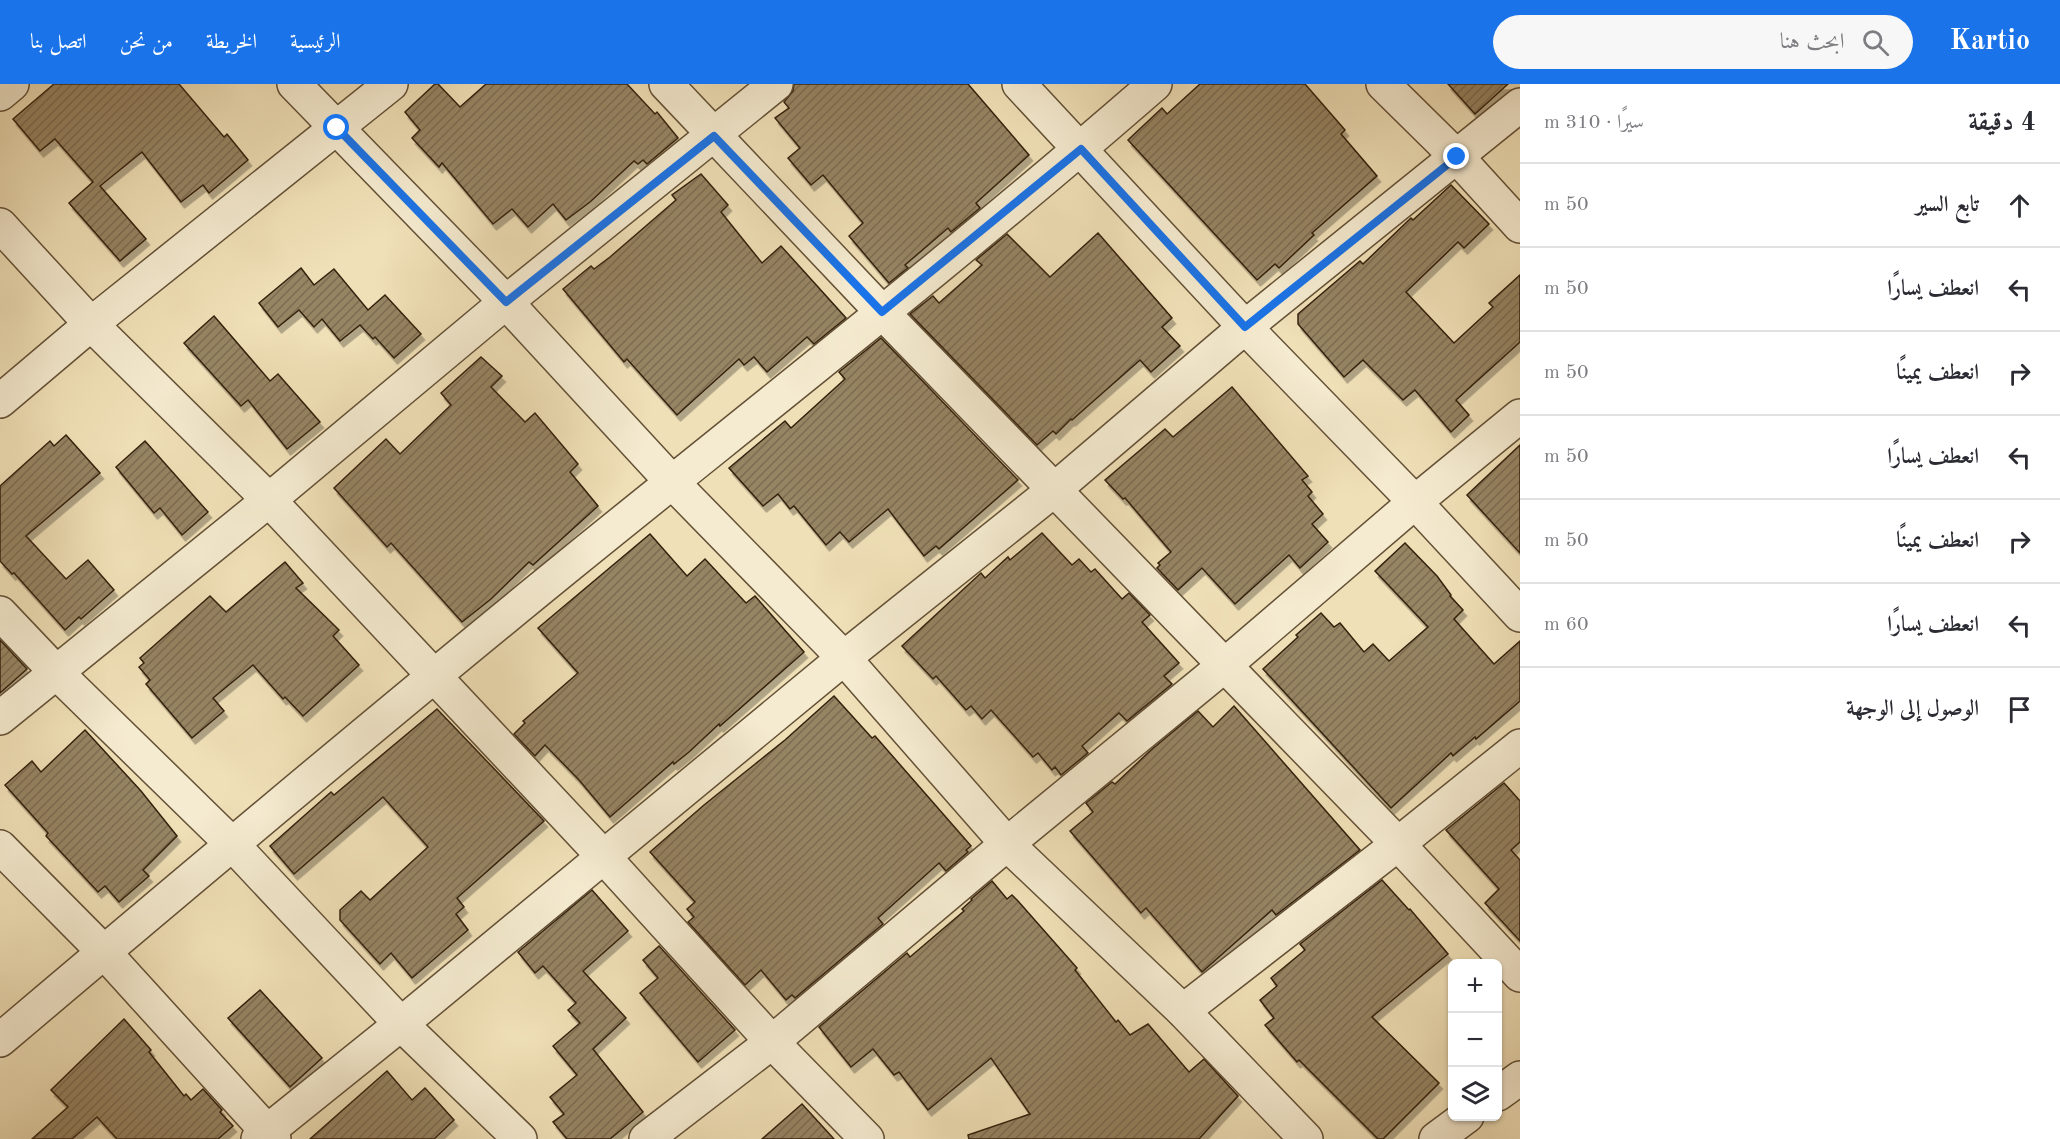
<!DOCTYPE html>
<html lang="ar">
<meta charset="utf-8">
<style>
:root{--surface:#fff;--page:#f7f7f7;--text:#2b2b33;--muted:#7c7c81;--line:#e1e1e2;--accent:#1a73e8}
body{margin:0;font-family:"Old Standard TT",Amiri,serif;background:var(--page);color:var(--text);direction:rtl}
.controls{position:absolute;right:18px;bottom:18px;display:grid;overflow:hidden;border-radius:9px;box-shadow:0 2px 4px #0004}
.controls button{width:54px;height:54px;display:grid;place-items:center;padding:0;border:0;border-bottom:2px solid var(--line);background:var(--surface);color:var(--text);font:30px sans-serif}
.stop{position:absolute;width:18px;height:18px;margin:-14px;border:4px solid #1a73e8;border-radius:50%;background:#fff}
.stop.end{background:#1a73e8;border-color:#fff;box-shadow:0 2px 6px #0008}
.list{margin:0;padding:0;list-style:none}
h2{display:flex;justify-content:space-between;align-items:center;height:78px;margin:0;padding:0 24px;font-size:26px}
h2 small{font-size:20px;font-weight:400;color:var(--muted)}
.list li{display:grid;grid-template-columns:39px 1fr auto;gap:18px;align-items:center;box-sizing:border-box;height:84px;padding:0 24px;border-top:2px solid var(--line)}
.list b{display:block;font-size:22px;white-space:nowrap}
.list em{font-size:20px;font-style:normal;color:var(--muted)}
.icon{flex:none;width:33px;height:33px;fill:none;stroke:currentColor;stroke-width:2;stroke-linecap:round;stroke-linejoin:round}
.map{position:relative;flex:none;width:1520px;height:1055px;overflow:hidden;direction:ltr}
header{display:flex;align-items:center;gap:36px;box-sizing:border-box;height:84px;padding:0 30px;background:var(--accent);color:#fff}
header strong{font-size:28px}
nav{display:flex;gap:33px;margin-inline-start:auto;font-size:21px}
.search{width:420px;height:54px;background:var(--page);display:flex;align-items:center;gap:15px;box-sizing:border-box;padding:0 21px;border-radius:33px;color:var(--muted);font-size:22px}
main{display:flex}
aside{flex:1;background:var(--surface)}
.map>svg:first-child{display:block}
</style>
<header>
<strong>Kartio</strong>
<div class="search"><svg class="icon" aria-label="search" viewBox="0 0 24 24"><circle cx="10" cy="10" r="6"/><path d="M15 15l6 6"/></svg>ابحث هنا</div>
<nav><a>الرئيسية</a><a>الخريطة</a><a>من نحن</a><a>اتصل بنا</a></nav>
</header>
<main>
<aside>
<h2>4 دقيقة<small>سيرًا · 310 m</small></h2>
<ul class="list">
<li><svg class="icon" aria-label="ahead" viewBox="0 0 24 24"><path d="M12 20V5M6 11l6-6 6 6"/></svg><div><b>تابع السير</b></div><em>50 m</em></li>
<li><svg class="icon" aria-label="left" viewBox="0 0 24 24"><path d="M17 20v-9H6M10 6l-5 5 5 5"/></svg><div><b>انعطف يسارًا</b></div><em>50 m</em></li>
<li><svg class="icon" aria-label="right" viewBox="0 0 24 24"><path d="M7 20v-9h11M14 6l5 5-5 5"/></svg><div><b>انعطف يمينًا</b></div><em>50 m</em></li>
<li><svg class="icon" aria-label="left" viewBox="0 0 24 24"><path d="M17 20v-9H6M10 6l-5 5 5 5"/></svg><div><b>انعطف يسارًا</b></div><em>50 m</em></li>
<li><svg class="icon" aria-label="right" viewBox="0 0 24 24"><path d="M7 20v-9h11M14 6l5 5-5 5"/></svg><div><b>انعطف يمينًا</b></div><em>50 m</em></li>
<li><svg class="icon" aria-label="left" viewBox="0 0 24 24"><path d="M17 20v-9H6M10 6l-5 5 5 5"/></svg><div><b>انعطف يسارًا</b></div><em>60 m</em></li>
<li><svg class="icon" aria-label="arrive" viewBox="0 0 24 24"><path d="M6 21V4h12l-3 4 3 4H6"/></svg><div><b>الوصول إلى الوجهة</b></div></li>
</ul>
</aside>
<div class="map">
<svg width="1520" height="1055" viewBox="0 0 1520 1055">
<defs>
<pattern id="building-hatch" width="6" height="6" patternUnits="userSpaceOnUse" patternTransform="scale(1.5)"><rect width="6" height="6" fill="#968464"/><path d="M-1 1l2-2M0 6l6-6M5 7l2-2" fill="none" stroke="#7b6c51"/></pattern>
<filter id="shadow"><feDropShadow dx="3.5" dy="6" stdDeviation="0" flood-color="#0004"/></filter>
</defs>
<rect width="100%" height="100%" fill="#f0e0b7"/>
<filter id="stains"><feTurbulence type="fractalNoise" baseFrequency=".00333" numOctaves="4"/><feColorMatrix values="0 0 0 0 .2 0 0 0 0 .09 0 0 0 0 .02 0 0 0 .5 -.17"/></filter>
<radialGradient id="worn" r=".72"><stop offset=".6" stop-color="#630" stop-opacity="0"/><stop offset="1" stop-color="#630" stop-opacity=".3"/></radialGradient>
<g fill="url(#building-hatch)" stroke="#34200b" stroke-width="1.5" filter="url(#shadow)">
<path d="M 54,0 L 179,0 L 224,53 L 227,50 L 248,76 L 209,109 L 203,101 L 181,118 L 142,68 L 100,102 L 146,155 L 120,177 L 69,119 L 93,98 L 55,55 L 40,67 L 13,35 Z"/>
<path d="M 435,0 L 438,0 L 460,23 L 486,0 L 627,0 L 655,30 L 657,28 L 678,54 L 647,80 L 643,76 L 638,80 L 634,77 L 590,118 L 566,136 L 553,120 L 528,143 L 512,125 L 493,140 L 442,79 L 439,83 L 412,54 L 420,46 L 405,28 Z"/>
<path d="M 794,0 L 968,0 L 1029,71 L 976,119 L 980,124 L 951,148 L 948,144 L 905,181 L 908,184 L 889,199 L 849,152 L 863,139 L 823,91 L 811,101 L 788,74 L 800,64 L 775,34 L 789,24 L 784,18 L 793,7 Z"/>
<path d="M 1200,0 L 1305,0 L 1345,46 L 1341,50 L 1377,92 L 1312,149 L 1314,151 L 1279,184 L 1275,180 L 1257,196 L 1128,56 L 1162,24 L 1167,30 Z"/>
<path d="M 1448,0 L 1508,0 L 1475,30 Z"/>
<path d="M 701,90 L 728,121 L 721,128 L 762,179 L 781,162 L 846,234 L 814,260 L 807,253 L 767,288 L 754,273 L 744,281 L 739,275 L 677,331 L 627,275 L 624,278 L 563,205 L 591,182 L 594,185 L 610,173 L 676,116 L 672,111 Z"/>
<path d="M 1451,101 L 1489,140 L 1464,164 L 1458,158 L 1406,208 L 1454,259 L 1493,223 L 1489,219 L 1520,191 L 1520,258 L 1456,316 L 1469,331 L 1451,348 L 1415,306 L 1403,316 L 1363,276 L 1344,293 L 1298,240 L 1298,230 L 1360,177 L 1363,180 L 1411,134 L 1413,136 Z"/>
<path d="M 1098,149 L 1172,234 L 1162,243 L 1180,262 L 1151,288 L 1140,276 L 1072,336 L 1071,335 L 1056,350 L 1053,347 L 1037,361 L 910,230 L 933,212 L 939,219 L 982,181 L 976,176 L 1007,150 L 1050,193 Z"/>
<path d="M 301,184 L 314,201 L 334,185 L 368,226 L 385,211 L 421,250 L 394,274 L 375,253 L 373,255 L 360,241 L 340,257 L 322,235 L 314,243 L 299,226 L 278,243 L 259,219 Z"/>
<path d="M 214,232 L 270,297 L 278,290 L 320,338 L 287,365 L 248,316 L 241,322 L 184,259 Z"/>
<path d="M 881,254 L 1018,396 L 939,465 L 936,462 L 924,472 L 888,425 L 849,458 L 840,448 L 826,461 L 794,422 L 790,425 L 778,410 L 763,422 L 729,384 L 785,337 L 791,344 L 845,295 L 839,288 Z"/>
<path d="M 481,273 L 502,292 L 491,303 L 525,338 L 535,329 L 578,380 L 570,388 L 598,422 L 533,481 L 529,478 L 491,515 L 462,538 L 391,459 L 387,463 L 334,404 L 386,355 L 400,370 L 451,321 L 441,309 Z"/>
<path d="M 1232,303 L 1308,392 L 1302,396 L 1312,408 L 1308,412 L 1323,430 L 1312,440 L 1328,458 L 1300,484 L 1289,471 L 1235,520 L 1202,484 L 1178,506 L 1157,484 L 1160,481 L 1158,479 L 1171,468 L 1125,414 L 1123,415 L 1105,396 L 1165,345 L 1173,353 Z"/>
<path d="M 66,351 L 100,389 L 26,452 L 66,495 L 88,476 L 114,506 L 81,535 L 79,533 L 65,546 L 14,489 L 12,490 L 0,477 L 0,402 L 50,357 L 54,362 Z"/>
<path d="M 145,357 L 208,428 L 182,451 L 160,424 L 154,429 L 116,383 Z"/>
<path d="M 1520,361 L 1520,469 L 1467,411 Z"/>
<path d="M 1042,449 L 1072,481 L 1079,475 L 1091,488 L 1095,485 L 1122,515 L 1129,509 L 1150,531 L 1142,538 L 1179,579 L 1164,592 L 1172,600 L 1127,637 L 1119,629 L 1082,662 L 1088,669 L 1061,691 L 1055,683 L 1052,686 L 1038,669 L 1033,673 L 991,626 L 982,635 L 971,622 L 966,626 L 936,592 L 933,595 L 902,562 L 981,489 L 985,494 L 1008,473 L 1010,476 Z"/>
<path d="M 650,450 L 687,492 L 705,475 L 746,519 L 755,512 L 804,568 L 720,642 L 719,640 L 689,668 L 674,680 L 673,678 L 610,733 L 579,696 L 545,661 L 535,672 L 514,650 L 525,639 L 523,637 L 578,589 L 538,544 Z"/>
<path d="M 1405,459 L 1437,492 L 1451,511 L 1450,512 L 1463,526 L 1454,535 L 1494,580 L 1520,557 L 1520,617 L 1476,655 L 1475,653 L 1453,672 L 1451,669 L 1391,724 L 1263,585 L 1298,553 L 1296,551 L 1321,529 L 1334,543 L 1340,539 L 1364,568 L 1373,560 L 1389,577 L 1428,543 L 1375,487 Z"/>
<path d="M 285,478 L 303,499 L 296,504 L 339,546 L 333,552 L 359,581 L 303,632 L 285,613 L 283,615 L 253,581 L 213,614 L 224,627 L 192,654 L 146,600 L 150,596 L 139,583 L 144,579 L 140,574 L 210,512 L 226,528 Z"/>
<path d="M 0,556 L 27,585 L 0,609 Z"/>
<path d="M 834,612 L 872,654 L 875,652 L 971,762 L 966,766 L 968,768 L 946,787 L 939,779 L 878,834 L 883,840 L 795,914 L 792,911 L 786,916 L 761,886 L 745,901 L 688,838 L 694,833 L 687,825 L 695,818 L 650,768 L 704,721 L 785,656 Z"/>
<path d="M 1234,622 L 1360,766 L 1276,831 L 1272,826 L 1202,888 L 1146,824 L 1141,829 L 1070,747 L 1093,728 L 1086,719 L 1112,698 L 1115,700 L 1151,666 L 1198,627 L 1213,643 Z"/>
<path d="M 437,625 L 544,737 L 457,814 L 464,823 L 456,830 L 468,846 L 412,894 L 391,869 L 380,880 L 340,836 L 340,826 L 361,807 L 370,816 L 428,763 L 383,713 L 294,790 L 270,762 L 331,708 L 334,711 Z"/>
<path d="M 85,646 L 141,707 L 177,752 L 143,786 L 149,792 L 119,818 L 105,802 L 98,808 L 46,752 L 48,749 L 5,701 L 32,677 L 41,688 Z"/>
<path d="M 1504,699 L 1520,717 L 1520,758 L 1511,766 L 1520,776 L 1520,857 L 1485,819 L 1499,805 L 1446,746 Z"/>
<path d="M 1382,796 L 1409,826 L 1410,825 L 1448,870 L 1372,933 L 1439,999 L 1383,1055 L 1378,1055 L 1299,976 L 1297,978 L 1265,941 L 1274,934 L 1260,916 L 1277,902 L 1271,894 L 1305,866 L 1300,860 Z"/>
<path d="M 992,797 L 1007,815 L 1012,811 L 1018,817 L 1077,884 L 1075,886 L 1116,938 L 1118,936 L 1130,951 L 1148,940 L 1189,988 L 1204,975 L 1238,1012 L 1199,1055 L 969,1055 L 968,1051 L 1030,1030 L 991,974 L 928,1026 L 899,988 L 894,991 L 873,965 L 851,983 L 819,943 L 907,869 L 910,873 L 964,827 L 962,825 L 972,816 L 971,815 Z"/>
<path d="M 592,806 L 628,847 L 583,887 L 626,934 L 593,965 L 643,1028 L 610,1055 L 567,1055 L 553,1038 L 564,1030 L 550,1013 L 577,991 L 553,962 L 580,939 L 568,926 L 576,919 L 543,882 L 535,889 L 518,868 Z"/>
<path d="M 659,862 L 735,946 L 698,978 L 640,909 L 658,894 L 643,876 Z"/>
<path d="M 260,906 L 322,974 L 290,1003 L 228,934 Z"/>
<path d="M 124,935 L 151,966 L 149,968 L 184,1012 L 186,1010 L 191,1016 L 203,1005 L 222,1026 L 220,1028 L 233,1042 L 218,1055 L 117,1055 L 97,1033 L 72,1055 L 32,1055 L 68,1023 L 51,1006 Z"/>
<path d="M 387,987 L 412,1016 L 425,1004 L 454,1036 L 434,1055 L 310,1055 Z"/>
<path d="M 802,1020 L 834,1055 L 762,1055 Z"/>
</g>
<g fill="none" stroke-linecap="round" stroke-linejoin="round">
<g stroke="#635036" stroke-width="36">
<g id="street">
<path d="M 294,0 L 506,218 L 672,398 L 844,574 L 1007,760 L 1183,927 L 1306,1055"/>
<path d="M 666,0 L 882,228 L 1398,760 L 1520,891"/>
<path d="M 1019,0 L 1245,243 L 1415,418 L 1520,531"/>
<path d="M 1383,0 L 1457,73 L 1520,142"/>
<path d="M 0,10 L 12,0"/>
<path d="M 0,141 L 91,240 L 269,416 L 603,772 L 772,958 L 867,1055"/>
<path d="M 0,317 L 91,240 L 391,0"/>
<path d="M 0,529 L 56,588 L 232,760 L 401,940 L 520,1055"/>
<path d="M 0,634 L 269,416 L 506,218 L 776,0"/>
<path d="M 0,763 L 104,868 L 274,1055"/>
<path d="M 1183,927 L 1398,760 L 1520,662"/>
<path d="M 0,956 C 190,795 380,635 573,478 C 768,320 966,165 1155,0"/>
<path d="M 1498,1010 L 1520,994"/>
<path d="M 258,1055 L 401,940 L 844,574 L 1054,406 L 1245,243 L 1520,21"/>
<path d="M 646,1055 L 772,958 L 1007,760 L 1225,581 L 1415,418 L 1520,332"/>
<path d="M 1436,1055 L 1467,1032"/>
</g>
</g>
<use href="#street" stroke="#f5ebd0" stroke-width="33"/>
</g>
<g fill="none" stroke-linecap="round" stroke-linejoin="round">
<path stroke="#1a73e8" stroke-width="8" d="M 337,44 L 506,218 L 714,52 L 882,228 L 1081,65 L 1245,243 L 1457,73"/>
</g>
<rect width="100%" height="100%" filter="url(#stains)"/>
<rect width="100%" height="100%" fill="url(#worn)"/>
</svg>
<div class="controls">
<button>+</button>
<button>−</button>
<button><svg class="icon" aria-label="layers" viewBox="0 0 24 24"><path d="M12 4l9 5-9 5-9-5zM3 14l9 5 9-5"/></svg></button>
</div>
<div class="stop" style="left:337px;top:44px"></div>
<div class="stop end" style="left:1457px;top:73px"></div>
</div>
</main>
